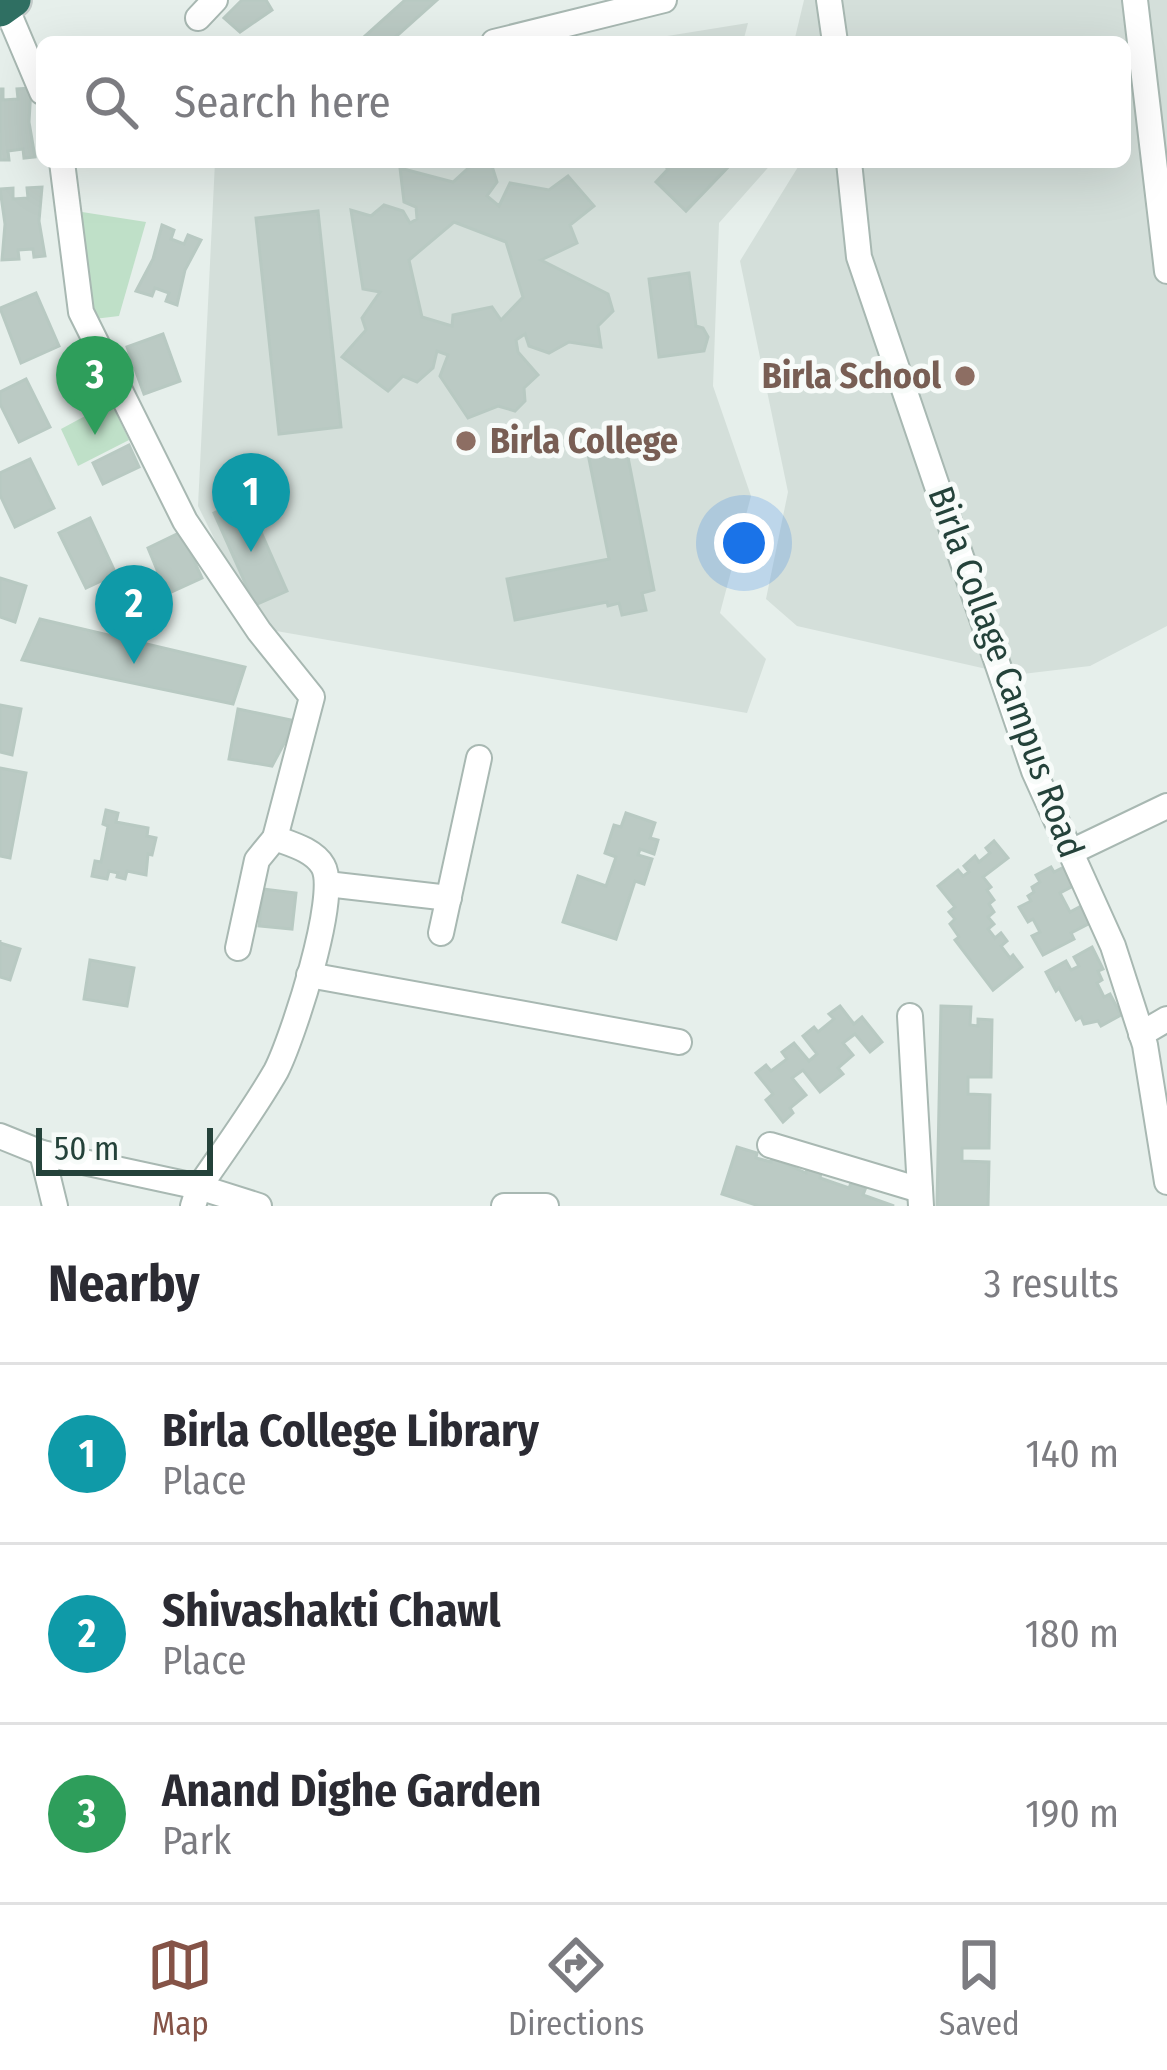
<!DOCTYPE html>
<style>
:root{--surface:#fff;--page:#f7f7f7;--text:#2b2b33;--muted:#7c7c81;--line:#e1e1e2;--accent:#855347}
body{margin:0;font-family:"Fira Sans Condensed",sans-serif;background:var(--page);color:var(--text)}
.scale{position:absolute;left:36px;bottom:30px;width:177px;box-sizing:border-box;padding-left:12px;border:6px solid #24423a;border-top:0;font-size:33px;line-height:42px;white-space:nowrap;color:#24423a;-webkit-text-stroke:9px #f7fbf9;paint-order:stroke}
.you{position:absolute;left:744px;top:543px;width:42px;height:42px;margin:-30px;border:9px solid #fff;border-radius:50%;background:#1a73e8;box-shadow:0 0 0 18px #1a73e833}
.badge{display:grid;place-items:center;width:78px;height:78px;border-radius:50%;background:var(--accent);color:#fff;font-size:39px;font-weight:700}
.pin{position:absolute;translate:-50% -99px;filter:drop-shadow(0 3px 6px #0008)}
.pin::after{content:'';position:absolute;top:63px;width:42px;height:36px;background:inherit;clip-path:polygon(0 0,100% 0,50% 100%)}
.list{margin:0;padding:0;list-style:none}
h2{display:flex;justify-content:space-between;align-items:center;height:156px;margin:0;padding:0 48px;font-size:51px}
h2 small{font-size:39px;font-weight:400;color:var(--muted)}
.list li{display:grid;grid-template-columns:78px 1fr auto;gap:36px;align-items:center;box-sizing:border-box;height:180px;padding:0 48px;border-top:3px solid var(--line)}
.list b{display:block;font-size:45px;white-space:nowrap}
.list p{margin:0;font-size:39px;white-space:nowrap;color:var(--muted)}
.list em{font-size:39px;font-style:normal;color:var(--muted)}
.icon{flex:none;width:66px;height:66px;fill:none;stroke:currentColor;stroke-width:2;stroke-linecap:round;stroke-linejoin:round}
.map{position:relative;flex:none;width:1167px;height:1206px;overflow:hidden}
.search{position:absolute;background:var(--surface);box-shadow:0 12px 48px #0002;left:36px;right:36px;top:36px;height:132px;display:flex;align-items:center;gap:30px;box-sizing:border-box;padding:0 42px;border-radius:18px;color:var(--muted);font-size:45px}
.sheet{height:696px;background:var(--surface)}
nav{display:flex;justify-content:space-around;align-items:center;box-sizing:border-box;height:168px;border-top:3px solid var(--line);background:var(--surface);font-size:33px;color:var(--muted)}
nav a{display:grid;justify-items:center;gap:6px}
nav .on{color:var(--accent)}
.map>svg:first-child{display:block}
</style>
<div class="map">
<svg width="1167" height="1206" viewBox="0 0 1167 1206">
<rect width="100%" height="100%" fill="#e6efeb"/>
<g fill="#d4dfda">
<path d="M 804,0 L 1167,0 L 1167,626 L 1090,666 L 1013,675 L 797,626 L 766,599 L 788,492 L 740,261 L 801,162 L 1125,162 L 1125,42 L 794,42 Z"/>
<path d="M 748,23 L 743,42 L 630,42 Z"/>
<path d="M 215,162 L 773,162 L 719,223 L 713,386 L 751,496 L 720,613 L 766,659 L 747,713 L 259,628 L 198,506 Z"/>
</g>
<g fill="#bfe0c8">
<path d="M 82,212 L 146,222 L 119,316 L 94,319 L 88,288 Z"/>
<path d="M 111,402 L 129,440 L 78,466 L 61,429 Z"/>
</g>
<g fill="#bbcac4" stroke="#b8c9c2" stroke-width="3" fill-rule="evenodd">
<path d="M 242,0 L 266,0 L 272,10 L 240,32 L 224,18 Z"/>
<path d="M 405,0 L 437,0 L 390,42 L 368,42 L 364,37 Z"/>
<path d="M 31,88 L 29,122 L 35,157 L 24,158 L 23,149 L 8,151 L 9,160 L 0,160 L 0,89 L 3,89 L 3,100 L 18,99 L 17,89 Z"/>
<path d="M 475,162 L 492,166 L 497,182 L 487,196 L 499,206 L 510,183 L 549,190 L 568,176 L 594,206 L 570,225 L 577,243 L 541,260 L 608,294 L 613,311 L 598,326 L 601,347 L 569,342 L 549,353 L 529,346 L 525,334 L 516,340 L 518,352 L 538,375 L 524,388 L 525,401 L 515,411 L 498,406 L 468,418 L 440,376 L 448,355 L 437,351 L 433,368 L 417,382 L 403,376 L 388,391 L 342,357 L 366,330 L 362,318 L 380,292 L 363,289 L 351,210 L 371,216 L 384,205 L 403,211 L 410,223 L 417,219 L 416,207 L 404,202 L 400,168 L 453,182 ZM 454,222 L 506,242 L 523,297 L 501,320 L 492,307 L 453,315 L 452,326 L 422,317 L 409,260 Z"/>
<path d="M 661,162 L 733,162 L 686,211 L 656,182 L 668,169 Z"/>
<path d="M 42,187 L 39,221 L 45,256 L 34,257 L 33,249 L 18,250 L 19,259 L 2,260 L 5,224 L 0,189 L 13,188 L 13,199 L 28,198 L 27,188 Z"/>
<path d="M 318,211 L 341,427 L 279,434 L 256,218 Z"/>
<path d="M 162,225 L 174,230 L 171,239 L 184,244 L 188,235 L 201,240 L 185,270 L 177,305 L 166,301 L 169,293 L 155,288 L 152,296 L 136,291 L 153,259 Z"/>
<path d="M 689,273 L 696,326 L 703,328 L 708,337 L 704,351 L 659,357 L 649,279 Z"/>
<path d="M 36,293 L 59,346 L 21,363 L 0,308 Z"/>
<path d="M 163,334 L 180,381 L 144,394 L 127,347 Z"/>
<path d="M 26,379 L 50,427 L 19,442 L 0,404 L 0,392 Z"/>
<path d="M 129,445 L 139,467 L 103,484 L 93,463 Z"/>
<path d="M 626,447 L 654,590 L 642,593 L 646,610 L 622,615 L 619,603 L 608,606 L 607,602 L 515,620 L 507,579 L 609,559 L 588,454 Z"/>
<path d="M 30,459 L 54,508 L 15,527 L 0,495 L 0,473 Z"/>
<path d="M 246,498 L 287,591 L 255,605 L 214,513 Z"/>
<path d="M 90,518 L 116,574 L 86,588 L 59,533 Z"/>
<path d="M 181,532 L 202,578 L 167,594 L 148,548 Z"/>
<path d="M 0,578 L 26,586 L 15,622 L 0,617 Z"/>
<path d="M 40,619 L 245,667 L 233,704 L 22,660 Z"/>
<path d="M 0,705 L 21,709 L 12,755 L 0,752 Z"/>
<path d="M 238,709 L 296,721 L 272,766 L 229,759 Z"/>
<path d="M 0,768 L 26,773 L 10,858 L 0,856 Z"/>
<path d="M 106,810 L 118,813 L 116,822 L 148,828 L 147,836 L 156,838 L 152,855 L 148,854 L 146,875 L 127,871 L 125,879 L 117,877 L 118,873 L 109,871 L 107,879 L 92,876 L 95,861 L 101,862 L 108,826 L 103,824 Z"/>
<path d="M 626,813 L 655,823 L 650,838 L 658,840 L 654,854 L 640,849 L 638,855 L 652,859 L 644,884 L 635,881 L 616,939 L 563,922 L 578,876 L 606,886 L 616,857 L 605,853 L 614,825 L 621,827 Z"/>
<path d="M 994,841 L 1008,858 L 983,877 L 991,887 L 987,890 L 994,900 L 989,904 L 994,912 L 988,917 L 994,924 L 988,929 L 995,938 L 1001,933 L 1007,941 L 1001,946 L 1010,958 L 1013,955 L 1022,967 L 993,990 L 955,940 L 959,937 L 950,924 L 955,919 L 949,912 L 955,907 L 938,886 L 958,870 L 963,876 L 969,872 L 964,866 L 975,856 L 979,862 L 990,853 L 986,848 Z"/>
<path d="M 1051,867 L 1054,872 L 1064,867 L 1073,886 L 1060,893 L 1070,912 L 1083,905 L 1092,922 L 1071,933 L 1074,939 L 1043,955 L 1032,936 L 1040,932 L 1033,919 L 1028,922 L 1019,907 L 1031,901 L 1028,896 L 1034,892 L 1032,887 L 1040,882 L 1036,875 Z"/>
<path d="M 263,889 L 296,893 L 292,929 L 259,926 Z"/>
<path d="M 0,940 L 0,943 L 20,949 L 10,980 L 0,977 Z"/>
<path d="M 1092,947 L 1103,969 L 1098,971 L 1102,980 L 1097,983 L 1104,997 L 1110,994 L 1121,1015 L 1101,1026 L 1098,1021 L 1084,1024 L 1081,1017 L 1076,1020 L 1059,988 L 1056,991 L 1046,972 L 1066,961 L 1071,970 L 1079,966 L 1074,957 Z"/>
<path d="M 90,960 L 134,968 L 127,1006 L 84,999 Z"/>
<path d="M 840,1006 L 854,1024 L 862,1017 L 882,1042 L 870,1052 L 855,1034 L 843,1043 L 853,1055 L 838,1068 L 843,1074 L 820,1092 L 803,1070 L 792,1078 L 806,1095 L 790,1108 L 793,1113 L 783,1122 L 766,1100 L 773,1094 L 756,1073 L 766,1065 L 771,1071 L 787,1059 L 782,1052 L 794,1043 L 809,1061 L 817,1054 L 803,1036 L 814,1027 L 818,1032 L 834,1019 L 829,1014 Z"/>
<path d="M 941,1006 L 971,1007 L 970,1025 L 978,1026 L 978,1019 L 992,1020 L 991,1077 L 968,1077 L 968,1094 L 990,1095 L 989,1148 L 962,1148 L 962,1161 L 989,1162 L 988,1206 L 937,1206 Z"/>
<path d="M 737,1147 L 757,1153 L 756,1158 L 771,1162 L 772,1158 L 806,1173 L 807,1169 L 821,1173 L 820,1178 L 849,1188 L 851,1183 L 866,1187 L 863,1195 L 894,1206 L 759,1206 L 722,1194 Z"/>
</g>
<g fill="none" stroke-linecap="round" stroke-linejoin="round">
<g stroke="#a8b8b2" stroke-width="28">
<g id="minor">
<path d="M 3,0 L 42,92"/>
<path d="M 829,0 L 835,42"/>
<path d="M 1135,0 L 1167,271"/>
<path d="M 198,18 L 215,0"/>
<path d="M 494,42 L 664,0"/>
<path d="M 62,162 L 81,312 L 185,521 L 259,631 L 312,697 L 275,838 L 257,860 L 238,948"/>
<path d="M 849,162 L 859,257 L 1034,771 L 1113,946 L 1145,1045 L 1167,1182"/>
<path d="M 1071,852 L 1167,806"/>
<path d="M 327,884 L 449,898"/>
<path d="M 441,933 L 479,758"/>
<path d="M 309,975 L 679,1042"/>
<path d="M 910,1016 L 921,1206"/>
<path d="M 1141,1034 L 1167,1019"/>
<path d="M 0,1136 L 42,1153 L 199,1187 L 259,1206"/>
<path d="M 770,1145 L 920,1190"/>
<path d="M 42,1153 L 55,1206"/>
<path d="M 193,1206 L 199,1187 C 225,1149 253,1111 276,1071 C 292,1040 340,895 323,866 C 314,850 291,844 275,838"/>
<path d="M 504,1206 L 546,1206"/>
</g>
</g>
<g stroke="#c2cac8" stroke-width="38">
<path id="highway" d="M 0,10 L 14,0"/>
</g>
<use href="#minor" stroke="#fff" stroke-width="24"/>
<use href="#highway" stroke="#2f6f62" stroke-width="33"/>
</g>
<g fill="#8d6e63" stroke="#f7fbf9" stroke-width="4.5">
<circle cx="965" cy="376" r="12"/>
<circle cx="466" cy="441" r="12"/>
</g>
<g text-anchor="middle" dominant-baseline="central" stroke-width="10" stroke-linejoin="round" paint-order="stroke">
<g font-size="36" font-weight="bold" fill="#785e54" stroke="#f7fbf9" text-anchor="end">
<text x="941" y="376">Birla School</text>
<text x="490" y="441" text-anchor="start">Birla College</text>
</g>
<g font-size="36" fill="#24423a" stroke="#f7fbf9">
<text transform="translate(1006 672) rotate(70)">Birla Collage Campus Road</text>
</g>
</g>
</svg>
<div class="scale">50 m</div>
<div class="you"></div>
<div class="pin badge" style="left:251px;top:552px;background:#0f9aa8">1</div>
<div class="pin badge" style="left:134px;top:664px;background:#0f9aa8">2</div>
<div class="pin badge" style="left:95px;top:435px;background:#2e9e5b">3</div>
<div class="search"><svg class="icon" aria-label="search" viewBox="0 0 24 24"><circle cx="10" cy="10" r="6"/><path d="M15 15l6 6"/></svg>Search here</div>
</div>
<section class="sheet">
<h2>Nearby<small>3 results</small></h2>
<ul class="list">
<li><span class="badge" style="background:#0f9aa8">1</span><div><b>Birla College Library</b><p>Place</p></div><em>140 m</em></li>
<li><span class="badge" style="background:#0f9aa8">2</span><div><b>Shivashakti Chawl</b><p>Place</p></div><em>180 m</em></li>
<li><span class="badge" style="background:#2e9e5b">3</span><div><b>Anand Dighe Garden</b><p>Park</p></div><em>190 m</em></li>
</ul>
</section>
<nav>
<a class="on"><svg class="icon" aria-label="map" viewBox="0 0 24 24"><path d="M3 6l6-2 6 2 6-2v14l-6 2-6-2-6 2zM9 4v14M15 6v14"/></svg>Map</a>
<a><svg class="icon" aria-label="directions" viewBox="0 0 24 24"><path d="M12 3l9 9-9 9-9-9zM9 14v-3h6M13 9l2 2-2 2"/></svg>Directions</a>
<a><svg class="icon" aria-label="saved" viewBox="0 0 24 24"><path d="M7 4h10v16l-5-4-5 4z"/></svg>Saved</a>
</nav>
